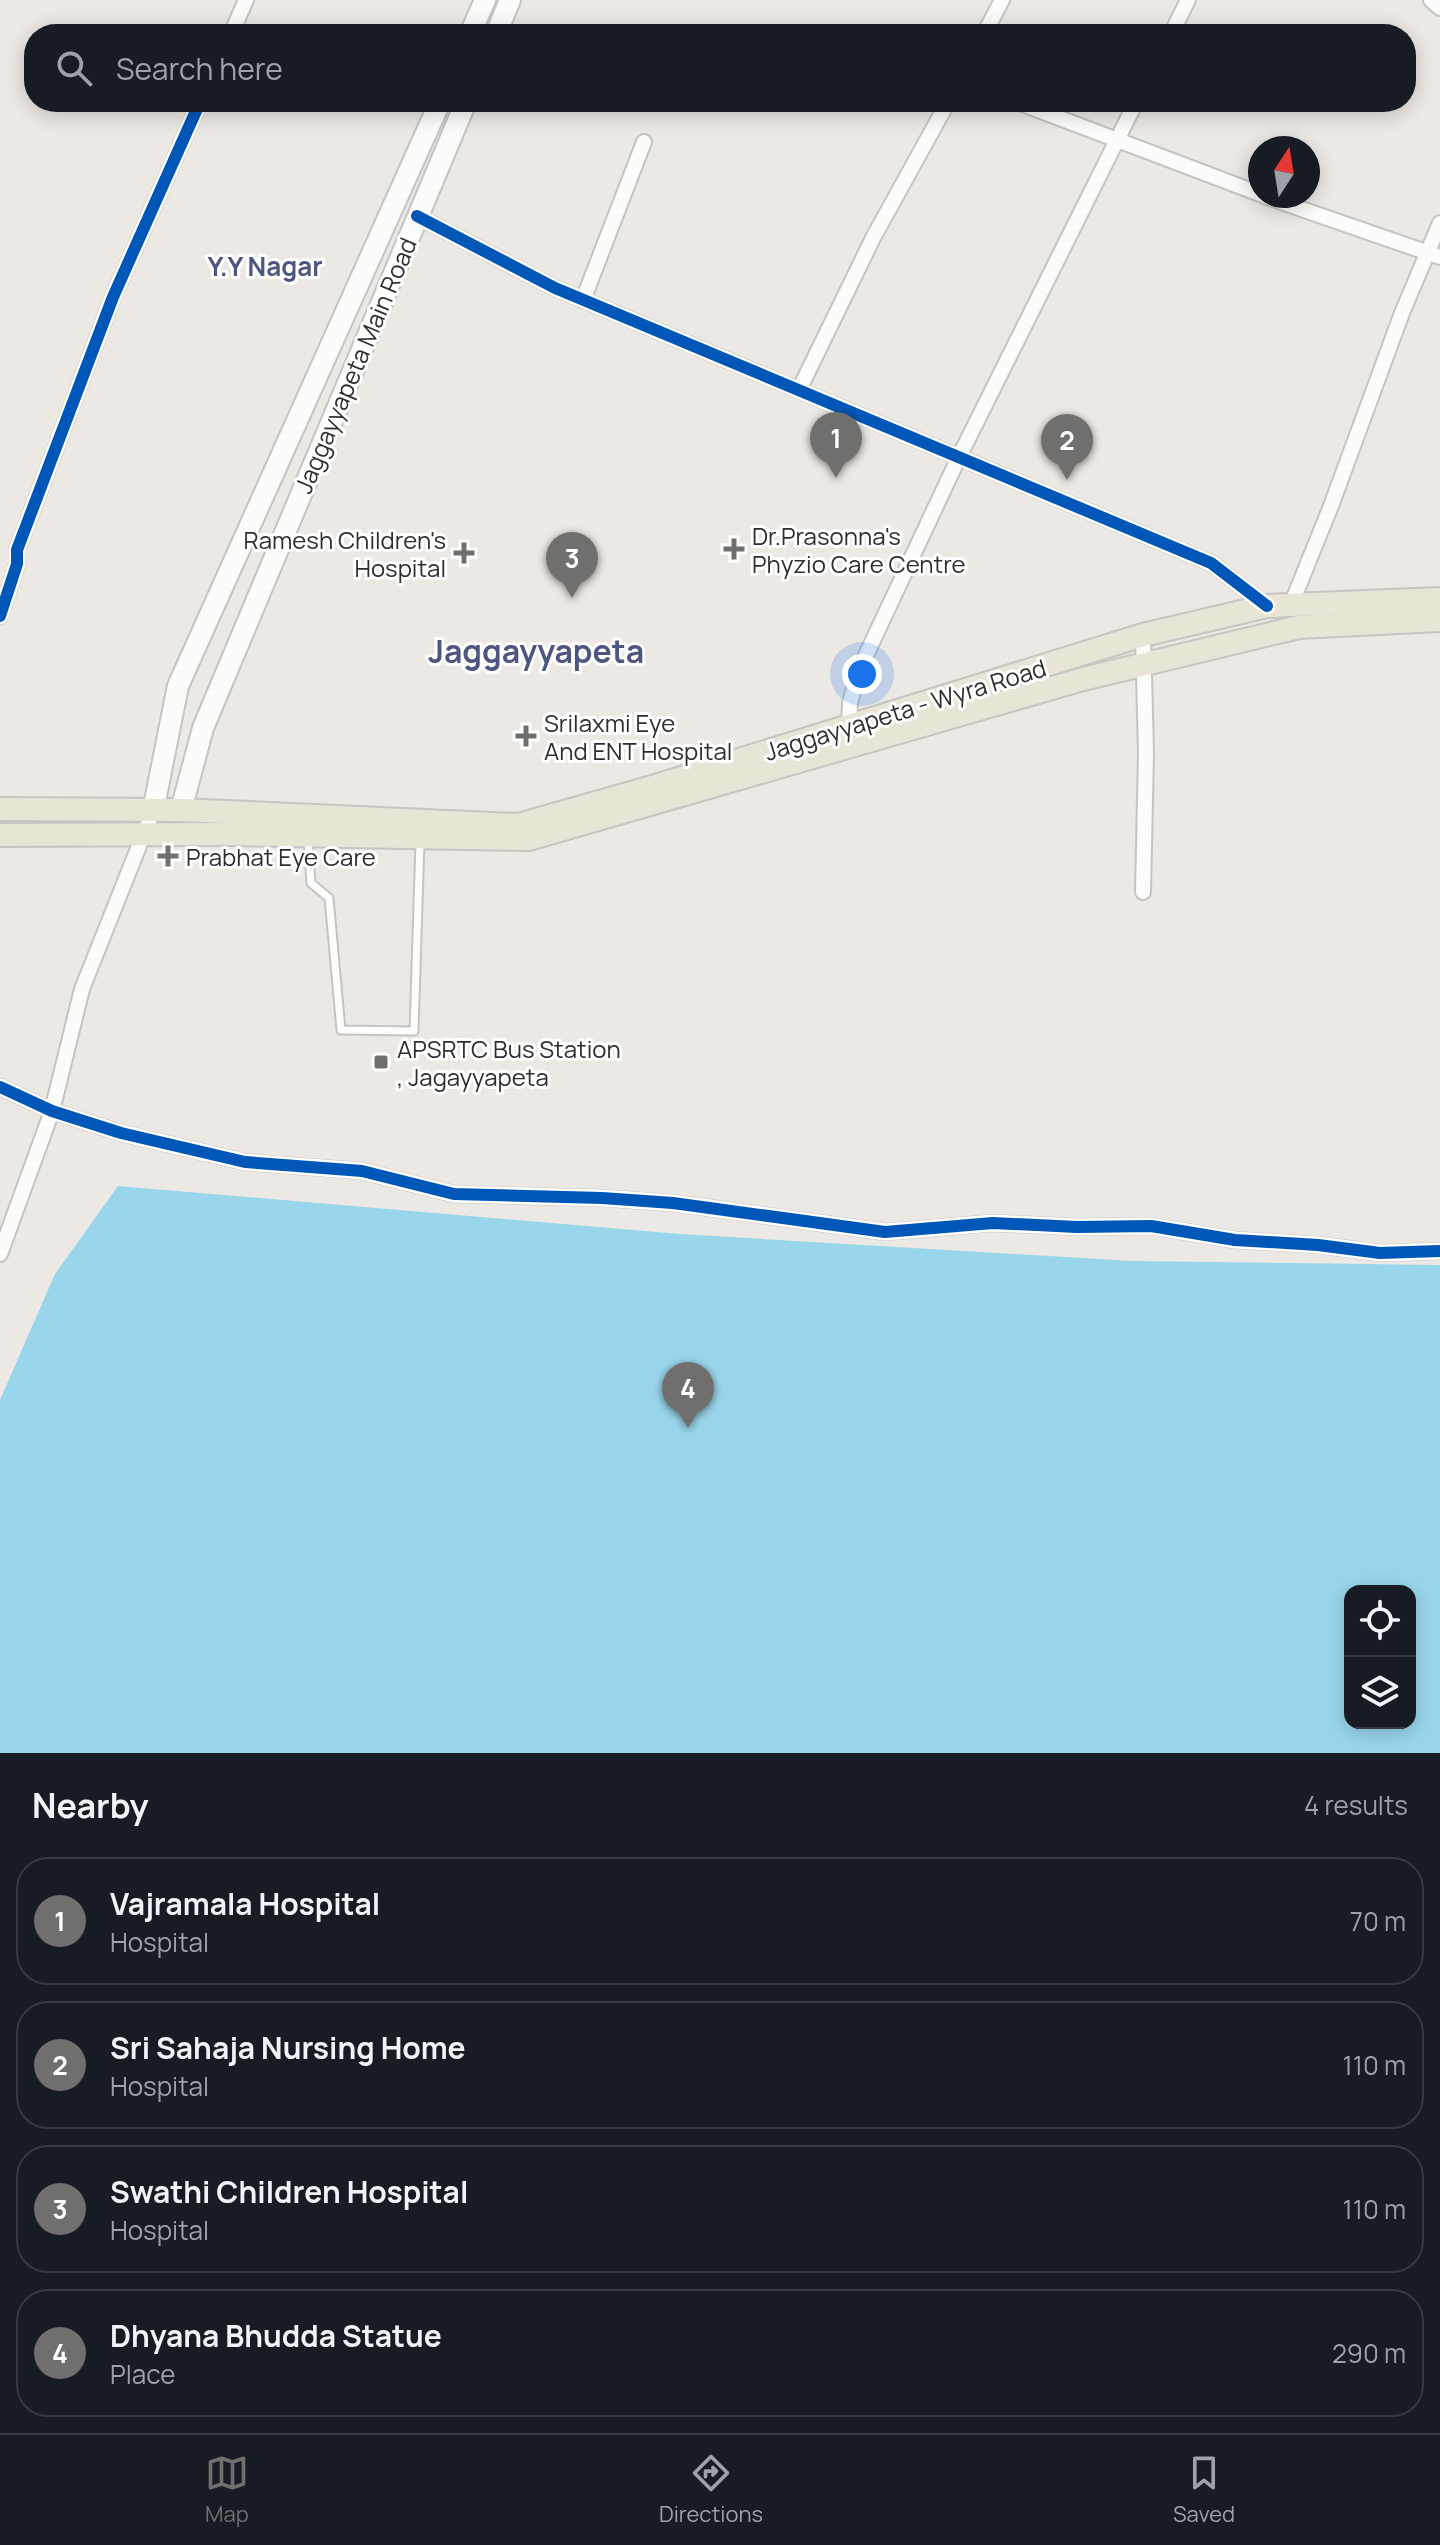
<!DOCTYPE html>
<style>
:root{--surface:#171b24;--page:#20242c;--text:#f1f3f6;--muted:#9ea1a6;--line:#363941;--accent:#706f6e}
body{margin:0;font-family:Manrope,sans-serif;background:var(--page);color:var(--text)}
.controls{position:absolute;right:24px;bottom:24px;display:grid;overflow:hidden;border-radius:16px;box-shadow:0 4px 20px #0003}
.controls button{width:72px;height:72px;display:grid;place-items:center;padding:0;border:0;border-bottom:2px solid var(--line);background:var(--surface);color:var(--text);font:40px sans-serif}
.compass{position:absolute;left:1248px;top:136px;width:72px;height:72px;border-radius:50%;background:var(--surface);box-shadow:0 4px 20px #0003;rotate:12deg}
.you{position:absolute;left:862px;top:674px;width:28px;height:28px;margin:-20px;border:6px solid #fff;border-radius:50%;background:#1a73e8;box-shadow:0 0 0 12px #1a73e833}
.badge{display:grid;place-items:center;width:52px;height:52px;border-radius:50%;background:var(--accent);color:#fff;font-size:26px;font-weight:700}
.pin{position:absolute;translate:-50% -66px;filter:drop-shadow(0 2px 4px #0008)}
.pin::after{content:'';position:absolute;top:42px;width:28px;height:24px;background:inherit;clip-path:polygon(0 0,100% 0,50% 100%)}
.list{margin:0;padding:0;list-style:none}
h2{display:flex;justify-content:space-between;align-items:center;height:104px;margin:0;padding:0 32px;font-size:34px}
h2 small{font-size:26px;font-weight:400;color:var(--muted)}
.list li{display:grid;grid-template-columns:52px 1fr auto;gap:24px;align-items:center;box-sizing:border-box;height:128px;margin:0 16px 16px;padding:0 16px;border:2px solid var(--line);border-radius:32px}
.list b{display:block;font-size:30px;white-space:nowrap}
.list p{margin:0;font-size:26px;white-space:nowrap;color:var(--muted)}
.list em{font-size:26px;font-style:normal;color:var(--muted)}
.icon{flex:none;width:44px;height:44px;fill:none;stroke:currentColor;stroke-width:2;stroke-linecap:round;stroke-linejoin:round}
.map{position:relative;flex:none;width:1440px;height:1753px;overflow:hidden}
.search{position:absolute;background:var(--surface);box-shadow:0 4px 20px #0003;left:24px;right:24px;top:24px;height:88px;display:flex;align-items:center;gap:20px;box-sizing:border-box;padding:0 28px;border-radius:32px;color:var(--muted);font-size:30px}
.sheet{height:680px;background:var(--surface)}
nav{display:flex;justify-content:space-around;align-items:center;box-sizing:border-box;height:112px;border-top:2px solid var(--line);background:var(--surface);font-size:22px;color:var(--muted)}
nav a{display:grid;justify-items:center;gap:4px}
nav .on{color:var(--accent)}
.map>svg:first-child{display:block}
</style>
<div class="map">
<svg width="1440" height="1753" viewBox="0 0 1440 1753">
<rect width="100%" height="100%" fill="#ece8e4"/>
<path fill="#99d6ec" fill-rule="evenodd" d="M 118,1186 L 680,1234 L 1132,1261 L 1440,1265 L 1440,1753 L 0,1753 L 0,1400 L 55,1274 ZM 1350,1591 L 1410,1591 L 1410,1723 L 1350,1723 Z"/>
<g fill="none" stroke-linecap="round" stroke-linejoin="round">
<g stroke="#c5c4c5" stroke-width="11">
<path id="lane" d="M 308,838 L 311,883 L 329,898 L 341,1030 L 414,1031 L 420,842"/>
</g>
<g stroke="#c5c4c5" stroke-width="18">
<g id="street">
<path d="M 1431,0 L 1440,8"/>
<path d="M 231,34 L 246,0"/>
<path d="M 984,34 L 1002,0"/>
<path d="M 1171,34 L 1188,0"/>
<path d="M 1017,102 L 1260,194"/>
<path d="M 1264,196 L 1440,257"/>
<path d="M 417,216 L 555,288 L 1211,563 L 1267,606"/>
<path d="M 583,300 L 644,142"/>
<path d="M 799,390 L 873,238 L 948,102"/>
<path d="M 1291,605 L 1331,506 L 1402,313 L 1440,223"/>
<path d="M 0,616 L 17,564 L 17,550 L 113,297 L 200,102"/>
<path d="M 1143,635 L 1146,753 L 1143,892"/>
<path d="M 849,726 L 850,703 L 859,670 L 959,457 L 1136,102"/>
<path d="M 0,1087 L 52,1111 L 121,1133 L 245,1162 L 362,1171 L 454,1194 L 602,1198 L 673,1203 L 885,1232 L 993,1223 L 1077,1227 L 1151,1226 L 1235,1240 L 1318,1245 L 1380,1253 L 1440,1251"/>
<path d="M 0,1254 L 52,1111 L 82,989 L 153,811"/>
</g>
</g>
<g stroke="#c5c4c5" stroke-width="24">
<g id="secondary">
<path d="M 470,34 L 485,0"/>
<path d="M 496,34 L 510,0"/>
<path d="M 181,810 L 203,728 L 466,102"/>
<path d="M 153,811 L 178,686 L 440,102"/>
</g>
</g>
<g stroke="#c6c5c4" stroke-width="26">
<g id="primary">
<path d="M 0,809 L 181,810 L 518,825 L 652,787 L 1143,635 L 1267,606 L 1440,599"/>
<path d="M 0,835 L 227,834 L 529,839 L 1083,679 L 1299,627 L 1440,620"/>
</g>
</g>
<use href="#lane" stroke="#fcfcfb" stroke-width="7"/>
<use href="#street" stroke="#fcfcfb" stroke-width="14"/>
<use href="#secondary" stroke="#fcfcfb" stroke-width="20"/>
<use href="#primary" stroke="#e8e4d6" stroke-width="22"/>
<g stroke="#fff" stroke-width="17">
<g id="cycleway">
<path d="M 417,216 L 555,288 L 1211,563 L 1267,606"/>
<path d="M 0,616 L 17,564 L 17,550 L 113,297 L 200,102"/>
<path d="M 0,1087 L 52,1111 L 121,1133 L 245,1162 L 362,1171 L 454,1194 L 602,1198 L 673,1203 L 885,1232 L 993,1223 L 1077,1227 L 1151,1226 L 1235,1240 L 1318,1245 L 1380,1253 L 1440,1251"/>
</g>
</g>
<use href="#cycleway" stroke="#0057b8" stroke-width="12"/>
</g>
<g fill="#706f6e" stroke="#fff" stroke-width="3">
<path d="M730 537h8v8h8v8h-8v8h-8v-8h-8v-8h8z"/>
<path d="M460 541h8v8h8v8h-8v8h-8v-8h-8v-8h8z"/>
<path d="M522 724h8v8h8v8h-8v8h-8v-8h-8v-8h8z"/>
<path d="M164 844h8v8h8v8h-8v8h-8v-8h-8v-8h8z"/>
<rect x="373" y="1054" width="16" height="16" rx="4"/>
</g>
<g text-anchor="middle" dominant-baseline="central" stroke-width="6" stroke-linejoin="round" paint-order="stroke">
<g font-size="24" fill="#2e2e2e" stroke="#fff">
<text transform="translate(355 365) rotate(-67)">Jaggayyapeta Main Road</text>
<text transform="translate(905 709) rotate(-17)">Jaggayyapeta - Wyra Road</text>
</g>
<g font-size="24" fill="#2e2e2e" stroke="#fff" text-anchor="start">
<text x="752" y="535">Dr.Prasonna's<tspan x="752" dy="28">Phyzio Care Centre</tspan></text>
<text x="446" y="539" text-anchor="end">Ramesh Children's<tspan x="446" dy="28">Hospital</tspan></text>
<text x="544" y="722">Srilaxmi Eye<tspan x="544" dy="28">And ENT Hospital</tspan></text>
<text x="186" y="856">Prabhat Eye Care</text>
<text x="397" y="1048">APSRTC Bus Station<tspan x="397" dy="28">, Jagayyapeta</tspan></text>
</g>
<g font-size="26" font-weight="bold" fill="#4d5680" stroke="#fff">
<text x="265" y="266">Y.Y Nagar</text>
</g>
<g font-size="32" font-weight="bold" fill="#4d5680" stroke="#fff">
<text x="536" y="651">Jaggayyapeta</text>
</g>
</g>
</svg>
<div class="controls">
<button><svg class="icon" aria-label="locate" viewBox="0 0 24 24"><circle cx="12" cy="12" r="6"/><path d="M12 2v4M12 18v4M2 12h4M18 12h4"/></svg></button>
<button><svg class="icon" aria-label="layers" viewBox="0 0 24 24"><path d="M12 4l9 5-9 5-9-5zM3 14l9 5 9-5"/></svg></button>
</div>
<svg class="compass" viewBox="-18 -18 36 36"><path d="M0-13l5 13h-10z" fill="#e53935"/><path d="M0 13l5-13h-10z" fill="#9ea1a6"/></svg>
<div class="you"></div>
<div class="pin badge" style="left:836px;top:478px">1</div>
<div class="pin badge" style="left:1067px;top:480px">2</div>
<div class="pin badge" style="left:572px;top:598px">3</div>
<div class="pin badge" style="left:688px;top:1428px">4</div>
<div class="search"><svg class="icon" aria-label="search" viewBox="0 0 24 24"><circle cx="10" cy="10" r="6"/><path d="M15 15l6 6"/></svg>Search here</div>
</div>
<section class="sheet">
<h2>Nearby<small>4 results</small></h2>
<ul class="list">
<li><span class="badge">1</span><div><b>Vajramala Hospital</b><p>Hospital</p></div><em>70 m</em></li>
<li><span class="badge">2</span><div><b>Sri Sahaja Nursing Home</b><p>Hospital</p></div><em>110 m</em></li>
<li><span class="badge">3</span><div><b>Swathi Children Hospital</b><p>Hospital</p></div><em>110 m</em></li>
<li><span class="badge">4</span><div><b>Dhyana Bhudda Statue</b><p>Place</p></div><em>290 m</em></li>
</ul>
</section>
<nav>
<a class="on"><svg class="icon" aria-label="map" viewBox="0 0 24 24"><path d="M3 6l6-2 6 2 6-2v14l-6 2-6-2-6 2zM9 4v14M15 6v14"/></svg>Map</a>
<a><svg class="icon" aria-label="directions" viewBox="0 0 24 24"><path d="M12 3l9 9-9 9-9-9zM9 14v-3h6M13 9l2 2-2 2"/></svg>Directions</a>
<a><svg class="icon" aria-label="saved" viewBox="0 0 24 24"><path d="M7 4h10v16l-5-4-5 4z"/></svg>Saved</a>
</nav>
